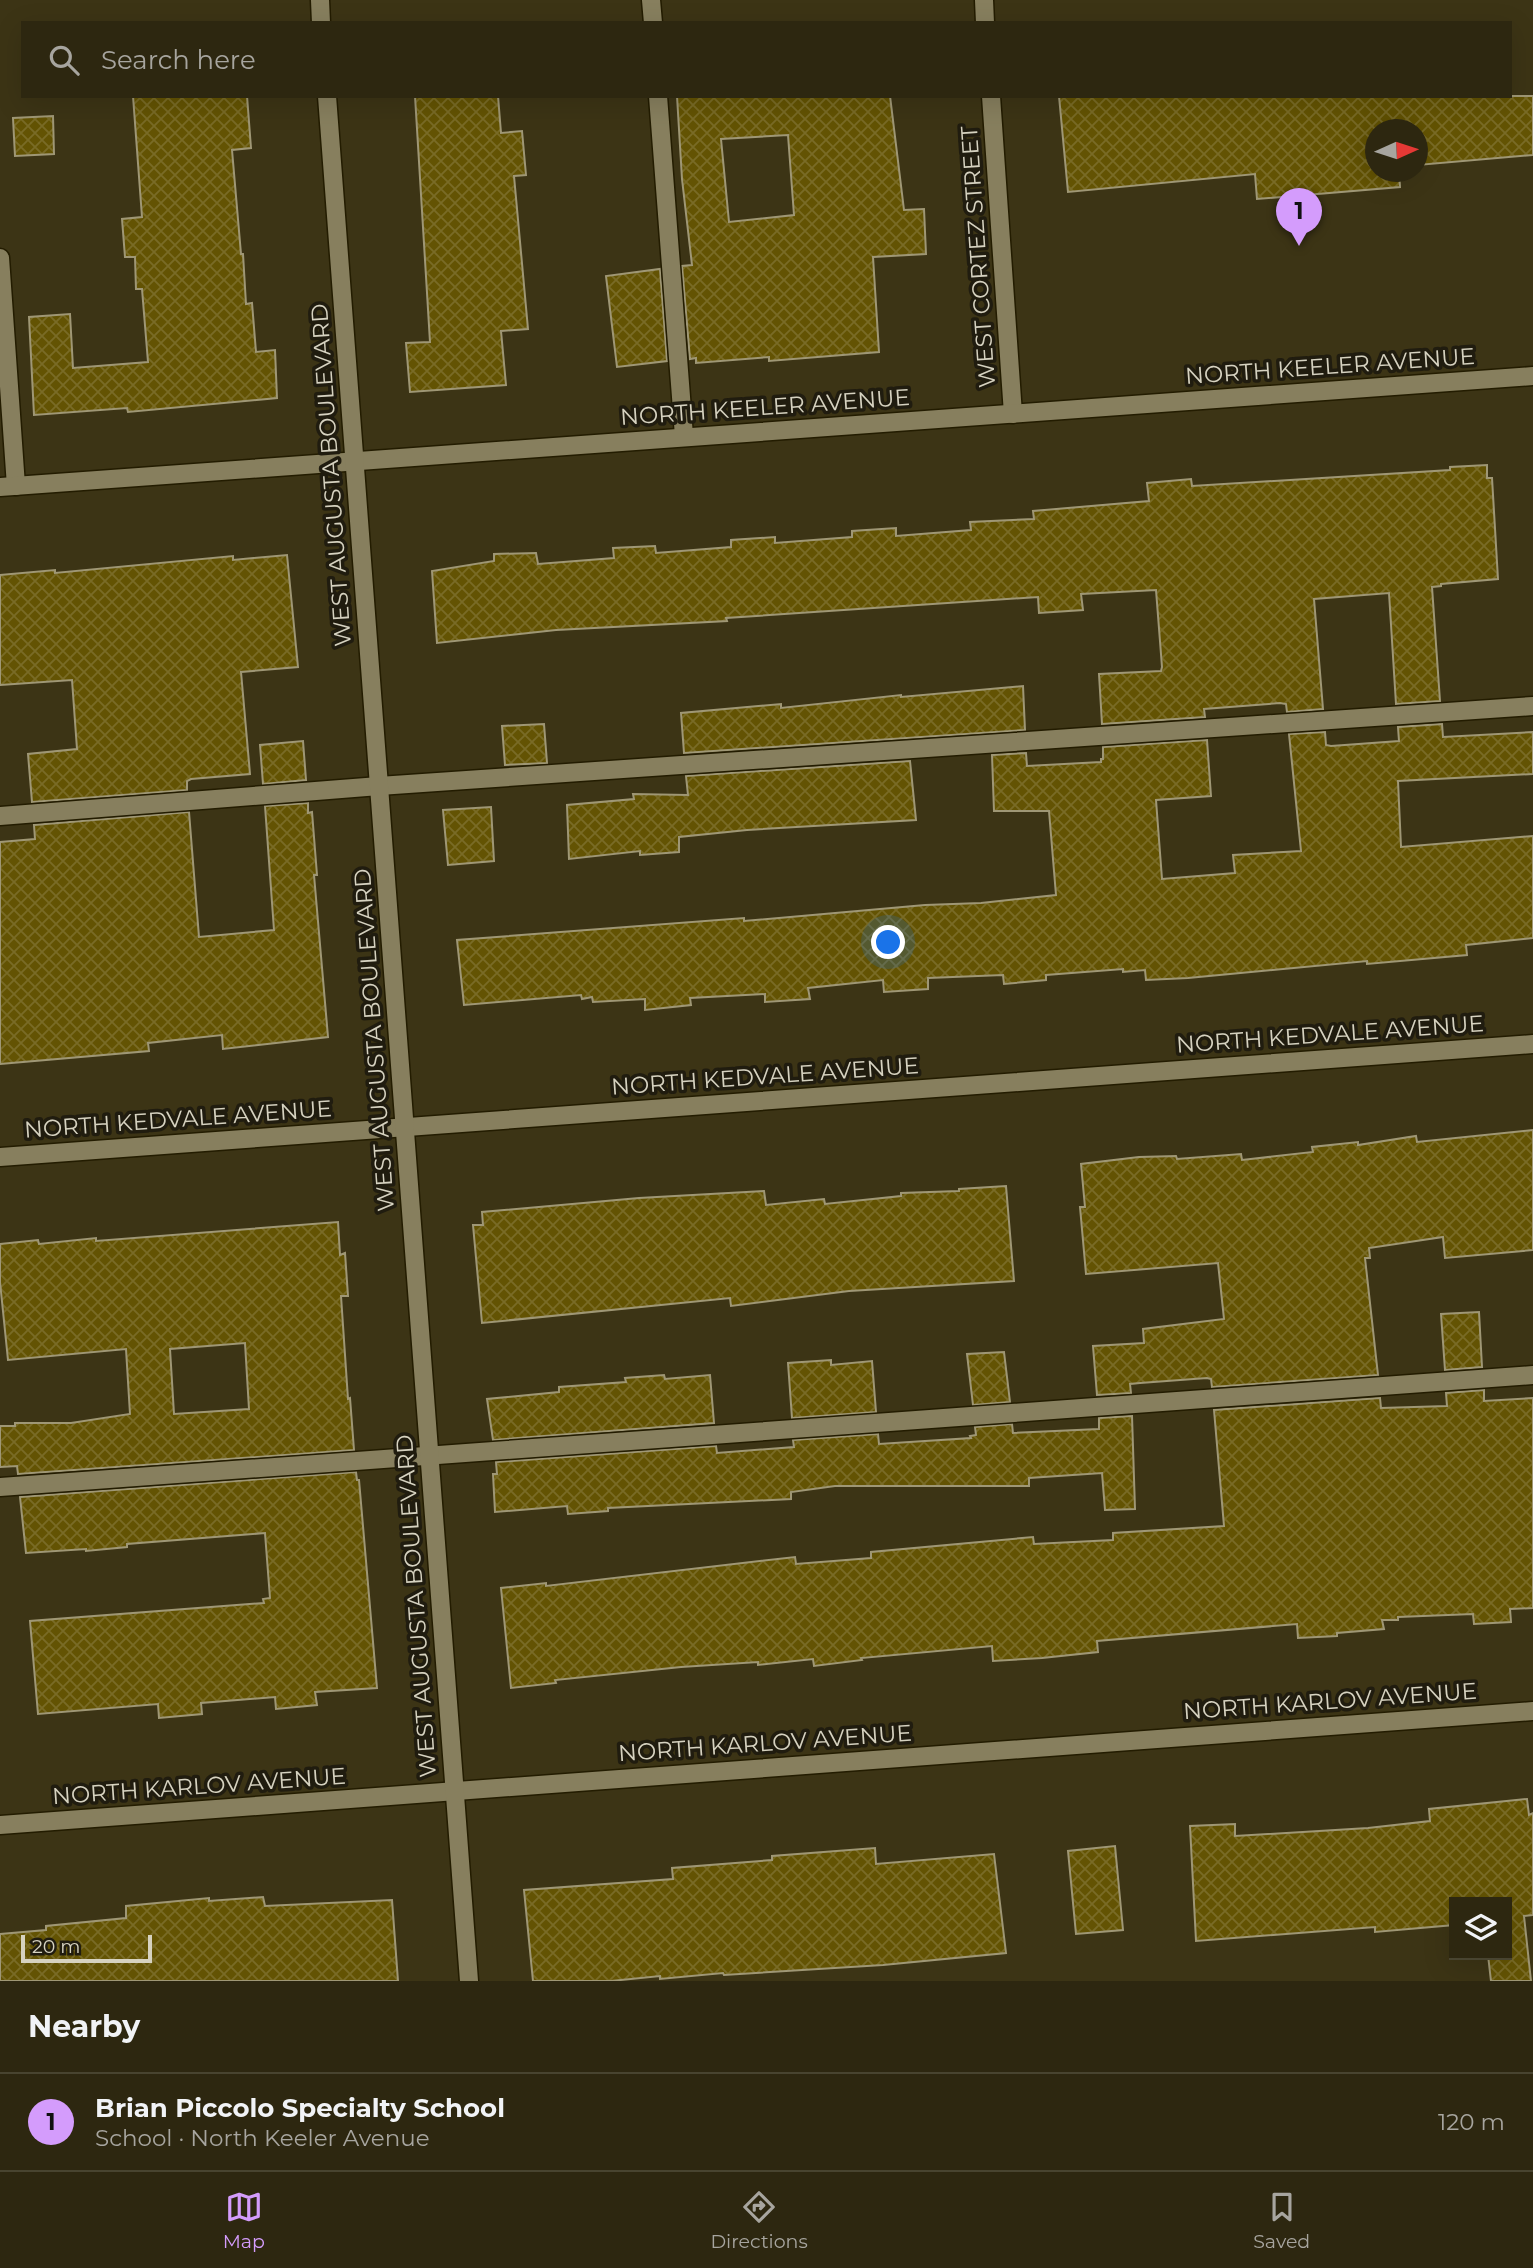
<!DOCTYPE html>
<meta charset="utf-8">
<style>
:root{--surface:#2d2710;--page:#39331e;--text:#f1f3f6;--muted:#a7a59f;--line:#484430;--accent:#d49cfc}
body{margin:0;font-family:Montserrat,sans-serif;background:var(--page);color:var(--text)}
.controls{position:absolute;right:21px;bottom:21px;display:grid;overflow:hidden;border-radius:0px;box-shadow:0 7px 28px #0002}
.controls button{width:63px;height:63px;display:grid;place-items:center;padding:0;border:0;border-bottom:2px solid var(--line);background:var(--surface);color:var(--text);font:35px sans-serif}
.compass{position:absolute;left:1365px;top:119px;width:63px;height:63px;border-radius:50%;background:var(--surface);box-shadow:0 7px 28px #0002;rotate:87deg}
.scale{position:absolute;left:21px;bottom:18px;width:131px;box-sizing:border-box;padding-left:7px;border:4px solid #d6d2c0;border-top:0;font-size:19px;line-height:24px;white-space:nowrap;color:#d6d2c0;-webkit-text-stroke:5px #201c0f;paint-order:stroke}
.you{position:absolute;left:889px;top:943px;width:24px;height:24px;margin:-18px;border:5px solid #fff;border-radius:50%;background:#1a73e8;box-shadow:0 0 0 10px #1a73e833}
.badge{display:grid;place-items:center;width:46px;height:46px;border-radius:50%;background:var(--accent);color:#111;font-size:23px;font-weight:700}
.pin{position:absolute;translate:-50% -58px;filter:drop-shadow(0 2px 4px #0008)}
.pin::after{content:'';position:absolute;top:37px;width:24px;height:21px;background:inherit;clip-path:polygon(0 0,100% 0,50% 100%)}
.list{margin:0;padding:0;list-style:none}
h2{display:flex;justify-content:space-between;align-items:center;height:91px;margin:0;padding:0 28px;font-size:30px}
h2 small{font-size:23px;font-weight:400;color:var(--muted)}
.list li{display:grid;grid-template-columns:46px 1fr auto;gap:21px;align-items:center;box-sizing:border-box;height:98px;padding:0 28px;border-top:2px solid var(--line)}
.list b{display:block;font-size:26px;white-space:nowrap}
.list p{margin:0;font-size:23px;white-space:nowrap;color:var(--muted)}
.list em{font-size:23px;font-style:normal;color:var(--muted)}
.icon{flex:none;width:38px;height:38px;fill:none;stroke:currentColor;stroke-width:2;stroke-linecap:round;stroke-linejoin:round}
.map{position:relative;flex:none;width:1533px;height:1981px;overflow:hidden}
.search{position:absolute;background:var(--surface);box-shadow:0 7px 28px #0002;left:21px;right:21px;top:21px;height:77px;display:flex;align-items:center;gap:18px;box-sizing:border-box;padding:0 24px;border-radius:0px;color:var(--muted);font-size:26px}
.sheet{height:189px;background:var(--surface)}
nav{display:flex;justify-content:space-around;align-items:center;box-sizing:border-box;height:98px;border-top:2px solid var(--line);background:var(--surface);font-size:19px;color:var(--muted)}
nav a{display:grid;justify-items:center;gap:4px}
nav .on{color:var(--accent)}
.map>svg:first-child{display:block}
</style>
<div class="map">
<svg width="1533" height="1981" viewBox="0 0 1533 1981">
<defs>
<pattern id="building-cross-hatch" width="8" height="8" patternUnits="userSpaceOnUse" patternTransform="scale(1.75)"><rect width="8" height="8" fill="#635303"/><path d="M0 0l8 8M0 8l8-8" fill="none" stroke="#796b26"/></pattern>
</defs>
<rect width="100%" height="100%" fill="#3c3415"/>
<g fill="url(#building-cross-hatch)" stroke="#9f9775" stroke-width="2" fill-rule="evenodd">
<path d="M 133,96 L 247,96 L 251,148 L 232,150 L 241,254 L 243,254 L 246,304 L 252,303 L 256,352 L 275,350 L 277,398 L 128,412 L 127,408 L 34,415 L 29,317 L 70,314 L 73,368 L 148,362 L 142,289 L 136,289 L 135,257 L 125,257 L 122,219 L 142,217 Z"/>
<path d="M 415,96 L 498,96 L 501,133 L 522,131 L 526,175 L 514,176 L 528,329 L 501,331 L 506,385 L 410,392 L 406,343 L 430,342 Z"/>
<path d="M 677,96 L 890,96 L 904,210 L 924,209 L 926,254 L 873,257 L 879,352 L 769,361 L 769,357 L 696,363 L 696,358 L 690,359 L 682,266 L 692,265 L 682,179 ZM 788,135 L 794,215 L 729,222 L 721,139 Z"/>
<path d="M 1059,96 L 1533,96 L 1533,155 L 1418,165 L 1418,130 L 1376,130 L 1376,172 L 1399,172 L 1400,187 L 1257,199 L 1255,174 L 1068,192 Z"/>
<path d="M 53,116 L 54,154 L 15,156 L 13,118 Z"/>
<path d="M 660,269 L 667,361 L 617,367 L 606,276 Z"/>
<path d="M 1487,465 L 1487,478 L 1492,478 L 1498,579 L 1441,584 L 1441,586 L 1432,587 L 1440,701 L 1396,704 L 1389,593 L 1314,599 L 1323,709 L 1287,712 L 1286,704 L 1280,703 L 1204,709 L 1205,717 L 1102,724 L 1099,674 L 1161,671 L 1162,667 L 1156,590 L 1081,594 L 1083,610 L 1039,613 L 1038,597 L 726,618 L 727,621 L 556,630 L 437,643 L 432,571 L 494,561 L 494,554 L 536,553 L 538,564 L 614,558 L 613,548 L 655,546 L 656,553 L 731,547 L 731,540 L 775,537 L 775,543 L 852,537 L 852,531 L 896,528 L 896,536 L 971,530 L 970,522 L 1034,519 L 1033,511 L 1149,501 L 1147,483 L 1191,479 L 1192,486 L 1450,470 L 1450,467 Z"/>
<path d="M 287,555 L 298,667 L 241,672 L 250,774 L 191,779 L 187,781 L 187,790 L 32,802 L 28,754 L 77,749 L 72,680 L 0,685 L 0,575 L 55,570 L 55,573 L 233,556 L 233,560 Z"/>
<path d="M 1023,686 L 1025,730 L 684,753 L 681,713 L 781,704 L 781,708 L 901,695 L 901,697 Z"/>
<path d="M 544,724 L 547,763 L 505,765 L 502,726 Z"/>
<path d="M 1442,724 L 1443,737 L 1533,732 L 1533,774 L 1398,781 L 1401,847 L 1533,836 L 1533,938 L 1466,945 L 1467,955 L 1367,964 L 1367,961 L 1188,978 L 1146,980 L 1145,970 L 1123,972 L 1123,969 L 1046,975 L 1046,980 L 1004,984 L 1003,975 L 928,978 L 928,989 L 884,992 L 883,980 L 808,988 L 810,999 L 765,1002 L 765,994 L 690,998 L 691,1005 L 645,1010 L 645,999 L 593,1002 L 592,997 L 582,999 L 581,995 L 464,1005 L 457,940 L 744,918 L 744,921 L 925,905 L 981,903 L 1056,895 L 1049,811 L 994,811 L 992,755 L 1026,753 L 1027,766 L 1101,762 L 1101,759 L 1103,759 L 1103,747 L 1207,740 L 1211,796 L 1156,800 L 1162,879 L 1235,873 L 1233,855 L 1301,851 L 1289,734 L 1325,732 L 1326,745 L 1331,746 L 1399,741 L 1398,727 Z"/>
<path d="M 303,741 L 306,780 L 263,784 L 260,745 Z"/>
<path d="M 910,761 L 916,820 L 747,830 L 679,837 L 679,852 L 640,855 L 640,851 L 569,859 L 567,805 L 634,799 L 633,794 L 688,795 L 686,776 Z"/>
<path d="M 308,803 L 308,813 L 312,812 L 317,875 L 314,875 L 328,1037 L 223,1049 L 222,1035 L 148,1043 L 149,1051 L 0,1064 L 0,842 L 35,839 L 34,825 L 189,812 L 199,937 L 274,930 L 265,806 Z"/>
<path d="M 491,807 L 494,861 L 448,865 L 443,810 Z"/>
<path d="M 1533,1130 L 1533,1250 L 1445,1258 L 1443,1237 L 1369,1248 L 1370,1258 L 1365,1258 L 1378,1375 L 1212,1387 L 1211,1379 L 1207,1378 L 1140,1383 L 1130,1384 L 1131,1393 L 1097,1395 L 1093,1346 L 1144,1343 L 1143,1329 L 1224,1319 L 1218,1263 L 1086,1274 L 1080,1207 L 1085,1207 L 1081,1164 L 1139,1157 L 1176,1156 L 1177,1159 L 1241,1154 L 1242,1160 L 1313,1152 L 1312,1147 L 1358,1142 L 1358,1145 L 1416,1136 L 1417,1142 Z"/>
<path d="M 1006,1186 L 1014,1281 L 849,1291 L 731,1306 L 730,1298 L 482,1323 L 473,1225 L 483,1225 L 482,1212 L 639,1198 L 764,1191 L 766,1205 L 824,1199 L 825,1204 L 901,1196 L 901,1193 L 959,1191 L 959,1189 Z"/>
<path d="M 338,1222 L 340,1255 L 345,1253 L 348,1296 L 341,1296 L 348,1399 L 350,1398 L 354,1450 L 18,1474 L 17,1466 L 0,1467 L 0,1426 L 15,1426 L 15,1423 L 71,1423 L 130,1414 L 126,1349 L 8,1360 L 0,1282 L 0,1244 L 38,1240 L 39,1244 L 96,1238 L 96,1241 ZM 245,1343 L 249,1409 L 174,1414 L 170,1349 Z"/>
<path d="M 1479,1312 L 1482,1367 L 1445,1370 L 1441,1314 Z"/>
<path d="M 1004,1352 L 1010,1402 L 973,1405 L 967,1354 Z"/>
<path d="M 831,1360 L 831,1365 L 872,1361 L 876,1412 L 792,1418 L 788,1363 Z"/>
<path d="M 664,1375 L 665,1379 L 710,1375 L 714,1423 L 493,1440 L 487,1399 L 559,1392 L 559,1387 L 626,1382 L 625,1378 Z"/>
<path d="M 1484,1390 L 1484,1401 L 1533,1398 L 1533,1608 L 1510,1609 L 1511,1622 L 1474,1624 L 1473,1614 L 1398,1617 L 1398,1620 L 1382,1620 L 1384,1629 L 1337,1633 L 1337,1636 L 1298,1638 L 1297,1624 L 1097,1641 L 1098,1652 L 1042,1658 L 993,1661 L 992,1646 L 861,1658 L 862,1660 L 814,1666 L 813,1659 L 758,1665 L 758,1662 L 681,1667 L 555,1680 L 556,1683 L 511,1688 L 501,1588 L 546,1583 L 546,1586 L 795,1557 L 796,1564 L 871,1558 L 871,1552 L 1033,1537 L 1034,1544 L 1113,1540 L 1113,1533 L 1224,1526 L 1214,1410 L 1380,1398 L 1381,1408 L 1447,1406 L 1446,1393 Z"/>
<path d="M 1132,1416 L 1135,1509 L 1105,1510 L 1102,1473 L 1029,1478 L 1029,1486 L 835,1486 L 791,1492 L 791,1499 L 608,1508 L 608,1511 L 568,1514 L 567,1506 L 495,1512 L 493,1474 L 497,1474 L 496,1462 L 716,1446 L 717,1453 L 794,1447 L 793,1440 L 878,1434 L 879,1444 L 971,1438 L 970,1436 L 976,1435 L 975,1427 L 1012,1424 L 1013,1433 L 1099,1429 L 1099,1418 Z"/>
<path d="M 356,1472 L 357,1480 L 359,1480 L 377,1688 L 315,1692 L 317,1705 L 276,1709 L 275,1697 L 201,1703 L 202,1714 L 159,1718 L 158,1704 L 38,1714 L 30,1621 L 264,1603 L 263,1599 L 270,1598 L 265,1533 L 127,1544 L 127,1547 L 86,1551 L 86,1549 L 26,1553 L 20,1497 Z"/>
<path d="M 1527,1799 L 1529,1815 L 1533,1813 L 1533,1915 L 1524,1916 L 1531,1981 L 1491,1981 L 1488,1955 L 1507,1955 L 1507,1902 L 1454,1902 L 1454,1925 L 1375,1932 L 1375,1927 L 1196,1941 L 1190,1826 L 1235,1824 L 1235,1836 L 1368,1828 L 1430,1821 L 1429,1809 Z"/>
<path d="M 1115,1846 L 1123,1930 L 1076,1934 L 1068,1851 Z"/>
<path d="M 875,1848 L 876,1864 L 994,1854 L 1006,1953 L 883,1965 L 724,1975 L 723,1973 L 660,1979 L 660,1976 L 611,1981 L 533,1981 L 524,1890 L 673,1879 L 672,1868 L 772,1860 L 772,1856 Z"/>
<path d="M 263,1897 L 265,1906 L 392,1900 L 398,1981 L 0,1981 L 0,1934 L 46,1930 L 46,1926 L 126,1918 L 126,1906 L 209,1898 L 209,1901 Z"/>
</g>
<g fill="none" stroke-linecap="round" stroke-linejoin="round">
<g stroke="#231c00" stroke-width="21">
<g id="service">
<path d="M 651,0 L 653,23"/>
<path d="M 658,96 L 684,436"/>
<path d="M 0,258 L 16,486"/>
<path d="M 0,816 L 379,786 L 1533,706"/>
<path d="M 0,1487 L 1533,1375"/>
</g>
</g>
<g stroke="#231c00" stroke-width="21">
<g id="minor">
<path d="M 984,0 L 985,23"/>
<path d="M 991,96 L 1013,414"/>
<path d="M 0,487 L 1533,376"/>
<path d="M 0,1157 L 1533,1044"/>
<path d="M 0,1825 L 1533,1711"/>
</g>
</g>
<g stroke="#231c00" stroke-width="21">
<g id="tertiary">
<path d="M 320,0 L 321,23"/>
<path d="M 327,96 L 469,1981"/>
</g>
</g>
<use href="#service" stroke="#877f5e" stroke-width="18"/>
<use href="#minor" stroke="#877f5e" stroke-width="18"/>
<use href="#tertiary" stroke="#877f5e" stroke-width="18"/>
</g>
<g text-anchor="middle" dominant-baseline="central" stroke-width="7" stroke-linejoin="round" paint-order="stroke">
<g font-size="23" fill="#d6d2c0" stroke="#201c0f">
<text transform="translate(978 257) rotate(-94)">WEST CORTEZ STREET</text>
<text transform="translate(1330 366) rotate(-4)">NORTH KEELER AVENUE</text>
<text transform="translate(765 407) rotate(-4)">NORTH KEELER AVENUE</text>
<text transform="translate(331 475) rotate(-94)">WEST AUGUSTA BOULEVARD</text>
<text transform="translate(1330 1034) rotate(-4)">NORTH KEDVALE AVENUE</text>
<text transform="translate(374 1040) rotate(-94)">WEST AUGUSTA BOULEVARD</text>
<text transform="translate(765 1076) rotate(-4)">NORTH KEDVALE AVENUE</text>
<text transform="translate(178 1119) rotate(-4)">NORTH KEDVALE AVENUE</text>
<text transform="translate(416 1606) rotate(-94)">WEST AUGUSTA BOULEVARD</text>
<text transform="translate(1330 1701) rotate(-4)">NORTH KARLOV AVENUE</text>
<text transform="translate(765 1743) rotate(-4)">NORTH KARLOV AVENUE</text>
<text transform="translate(199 1786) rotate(-4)">NORTH KARLOV AVENUE</text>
</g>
</g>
</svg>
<div class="controls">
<button><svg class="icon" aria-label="layers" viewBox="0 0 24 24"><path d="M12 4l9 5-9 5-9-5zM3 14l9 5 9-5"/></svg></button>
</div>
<svg class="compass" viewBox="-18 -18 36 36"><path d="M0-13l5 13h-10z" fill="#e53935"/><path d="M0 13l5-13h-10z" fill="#a7a59f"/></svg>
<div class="scale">20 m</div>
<div class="you"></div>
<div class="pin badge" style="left:1299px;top:246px">1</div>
<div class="search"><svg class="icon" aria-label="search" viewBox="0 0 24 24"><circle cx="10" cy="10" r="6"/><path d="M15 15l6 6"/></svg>Search here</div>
</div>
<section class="sheet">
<h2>Nearby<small></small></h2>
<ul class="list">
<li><span class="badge">1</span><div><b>Brian Piccolo Specialty School</b><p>School · North Keeler Avenue</p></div><em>120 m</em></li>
</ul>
</section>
<nav>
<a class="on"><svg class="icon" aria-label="map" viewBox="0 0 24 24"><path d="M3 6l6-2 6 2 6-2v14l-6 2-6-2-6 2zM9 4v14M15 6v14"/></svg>Map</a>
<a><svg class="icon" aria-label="directions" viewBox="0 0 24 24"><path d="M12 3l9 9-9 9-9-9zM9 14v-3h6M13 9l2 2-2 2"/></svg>Directions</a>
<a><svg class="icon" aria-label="saved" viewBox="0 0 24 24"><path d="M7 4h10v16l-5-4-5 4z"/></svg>Saved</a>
</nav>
